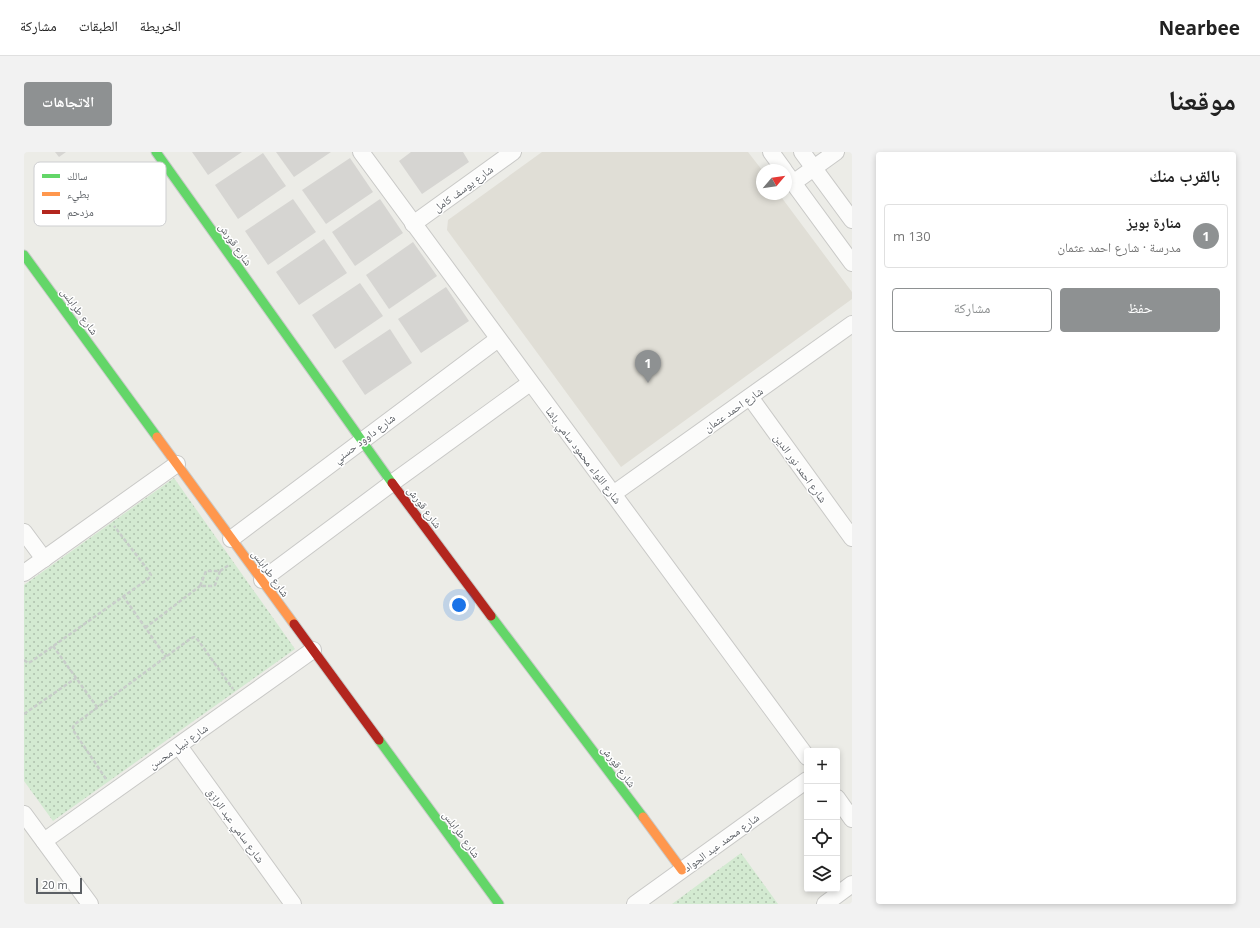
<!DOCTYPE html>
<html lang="ar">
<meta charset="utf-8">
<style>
:root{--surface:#fff;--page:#f2f2f2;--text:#222;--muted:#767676;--line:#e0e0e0;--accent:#8e9192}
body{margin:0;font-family:"Open Sans","Noto Naskh Arabic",sans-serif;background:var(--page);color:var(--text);direction:rtl}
.controls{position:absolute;right:12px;bottom:12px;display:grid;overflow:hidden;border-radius:4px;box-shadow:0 2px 6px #0003}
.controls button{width:36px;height:36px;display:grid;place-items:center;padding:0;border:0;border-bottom:1px solid var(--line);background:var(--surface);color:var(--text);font:20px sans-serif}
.compass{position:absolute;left:732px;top:12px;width:36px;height:36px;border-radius:50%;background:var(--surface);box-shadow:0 2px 6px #0003;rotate:61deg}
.scale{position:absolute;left:12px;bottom:10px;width:46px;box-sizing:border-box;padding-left:4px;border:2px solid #5c6065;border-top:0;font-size:11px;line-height:14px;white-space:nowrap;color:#5c6065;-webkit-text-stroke:3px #fff;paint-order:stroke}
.you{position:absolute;left:435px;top:453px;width:14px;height:14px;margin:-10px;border:3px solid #fff;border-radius:50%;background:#1a73e8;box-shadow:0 0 0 6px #1a73e833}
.badge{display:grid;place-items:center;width:26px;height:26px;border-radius:50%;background:var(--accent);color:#fff;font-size:13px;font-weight:700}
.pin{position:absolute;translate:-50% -33px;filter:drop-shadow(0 1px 2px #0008)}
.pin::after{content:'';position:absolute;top:21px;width:14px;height:12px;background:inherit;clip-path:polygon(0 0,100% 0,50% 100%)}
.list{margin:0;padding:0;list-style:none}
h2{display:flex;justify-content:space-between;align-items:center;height:52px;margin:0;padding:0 16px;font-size:17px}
h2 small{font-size:13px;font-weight:400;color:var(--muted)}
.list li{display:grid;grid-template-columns:26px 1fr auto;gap:12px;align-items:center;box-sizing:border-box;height:64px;margin:0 8px 8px;padding:0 8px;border:1px solid var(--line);border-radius:4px}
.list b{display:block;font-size:15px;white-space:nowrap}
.list p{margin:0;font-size:13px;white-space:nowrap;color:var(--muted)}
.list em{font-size:13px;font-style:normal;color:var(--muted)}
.actions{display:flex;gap:8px;padding:12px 16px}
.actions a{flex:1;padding:9px 0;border:1px solid var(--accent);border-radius:4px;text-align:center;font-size:14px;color:var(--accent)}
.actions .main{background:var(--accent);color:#fff}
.icon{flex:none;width:22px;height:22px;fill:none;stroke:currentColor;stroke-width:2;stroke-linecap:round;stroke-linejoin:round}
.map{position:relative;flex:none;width:828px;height:752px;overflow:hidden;direction:ltr;border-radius:4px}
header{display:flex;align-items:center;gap:24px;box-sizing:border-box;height:56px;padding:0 20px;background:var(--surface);border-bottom:1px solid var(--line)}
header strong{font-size:19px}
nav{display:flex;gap:22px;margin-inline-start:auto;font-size:14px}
.intro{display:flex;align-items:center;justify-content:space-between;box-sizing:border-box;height:96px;padding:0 24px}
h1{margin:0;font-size:28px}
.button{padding:10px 18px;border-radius:4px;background:var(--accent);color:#fff;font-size:14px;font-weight:700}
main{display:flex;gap:24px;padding:0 24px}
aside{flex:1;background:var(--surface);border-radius:4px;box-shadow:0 2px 6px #0003}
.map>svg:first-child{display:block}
</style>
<header>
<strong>Nearbee</strong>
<nav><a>الخريطة</a><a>الطبقات</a><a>مشاركة</a></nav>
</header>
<div class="intro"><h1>موقعنا</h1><a class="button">الاتجاهات</a></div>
<main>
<aside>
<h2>بالقرب منك<small></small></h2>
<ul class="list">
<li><span class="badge">1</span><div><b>منارة بويز</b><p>مدرسة · شارع احمد عثمان</p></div><em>130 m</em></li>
</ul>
<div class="actions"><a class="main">حفظ</a><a>مشاركة</a></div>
</aside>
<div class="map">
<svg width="828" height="752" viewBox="0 0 828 752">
<defs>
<pattern id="grass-dots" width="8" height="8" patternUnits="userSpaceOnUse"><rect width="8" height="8" fill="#d3ead1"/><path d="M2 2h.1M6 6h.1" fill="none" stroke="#aec1ad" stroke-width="1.8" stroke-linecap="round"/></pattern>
</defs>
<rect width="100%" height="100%" fill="#ecece7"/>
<path fill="#e0ded6" d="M 518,0 L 724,0 L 738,18 L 738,42 L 755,42 L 828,140 L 828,147 L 597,315 L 423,78 L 424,68 Z"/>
<g fill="url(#grass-dots)">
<path d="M 150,326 L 271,497 L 29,669 L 0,629 L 0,433 Z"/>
<path d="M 717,701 L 754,752 L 648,752 Z"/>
</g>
<g fill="#d6d5d2">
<path d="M 31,0 L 42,0 L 35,5 Z"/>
<path d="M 168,0 L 218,0 L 184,23 Z"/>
<path d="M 252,0 L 307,0 L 270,25 Z"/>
<path d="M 387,0 L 439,0 L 445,10 L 398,42 L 375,9 Z"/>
<path d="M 239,1 L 262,34 L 214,67 L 191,33 Z"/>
<path d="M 326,6 L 349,40 L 302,72 L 278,38 Z"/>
<path d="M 269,47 L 292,80 L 244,113 L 221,79 Z"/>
<path d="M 356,47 L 379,81 L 331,114 L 308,80 Z"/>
<path d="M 300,87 L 323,121 L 275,153 L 252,120 Z"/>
<path d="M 389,90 L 413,124 L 365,157 L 342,123 Z"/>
<path d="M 336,131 L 359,164 L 311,197 L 288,163 Z"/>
<path d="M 422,135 L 445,169 L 397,201 L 374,167 Z"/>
<path d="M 366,177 L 388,211 L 341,243 L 318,209 Z"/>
</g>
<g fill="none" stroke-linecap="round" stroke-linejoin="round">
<g stroke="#c9c9c7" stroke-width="18">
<g id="street">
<path d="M 337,0 L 783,605"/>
<path d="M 747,0 L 760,18"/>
<path d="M 778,0 L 828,68"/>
<path d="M 762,21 L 828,111"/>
<path d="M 769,31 L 812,0"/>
<path d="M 389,72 L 489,0"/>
<path d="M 726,245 L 828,386"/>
<path d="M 589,342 L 828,172"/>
<path d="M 0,380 L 20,407"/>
<path d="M 207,387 L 474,187"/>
<path d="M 0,421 L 153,312"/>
<path d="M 238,428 L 368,331 L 506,231"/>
<path d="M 155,594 L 269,752"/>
<path d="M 813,646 L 828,667"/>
<path d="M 0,662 L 66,752"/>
<path d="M 20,689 L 289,498"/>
<path d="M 611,752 L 783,628"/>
<path d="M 801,752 L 828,732"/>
</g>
</g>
<g stroke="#c9cac9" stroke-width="11">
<g id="fast">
<path d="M 132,0 L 368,331"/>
<path d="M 0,103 L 133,285"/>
<path d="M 467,464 L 619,665"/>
<path d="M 355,588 L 475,752"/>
</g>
</g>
<g stroke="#c9cac9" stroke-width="11">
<g id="slow">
<path d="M 133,285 L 270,472"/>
<path d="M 619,665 L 658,718"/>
</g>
</g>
<g stroke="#c9cac9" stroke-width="11">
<g id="jam">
<path d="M 368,331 L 467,464"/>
<path d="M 270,472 L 355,588"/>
</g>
</g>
<g stroke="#c8cdca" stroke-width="2.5" stroke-dasharray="4 2" stroke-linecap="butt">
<path d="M 196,419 L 191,433 L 188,434 L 176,434 L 182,419 L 196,419 L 205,413"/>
<path d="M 99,444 L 142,505"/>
<path d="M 121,476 L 176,434"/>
<path d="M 29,494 L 73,555"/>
<path d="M 0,508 L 4,511 L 8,509 L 124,427 L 127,423 L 124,418 L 90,374"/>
<path d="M 0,562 L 52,526"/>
<path d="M 82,627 L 49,578 L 49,575 L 51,572 L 166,487 L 170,485 L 174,488 L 209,537"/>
</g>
<use href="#street" stroke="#fcfcfb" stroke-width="16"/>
<use href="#fast" stroke="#63d668" stroke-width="9"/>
<use href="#slow" stroke="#ff974d" stroke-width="9"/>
<use href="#jam" stroke="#b3261e" stroke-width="9"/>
</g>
<g text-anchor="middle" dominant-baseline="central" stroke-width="3" stroke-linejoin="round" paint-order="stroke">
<g font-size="11" fill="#5c6065" stroke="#fff">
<text transform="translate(439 36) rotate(-36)">شارع يوسف كامل</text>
<text transform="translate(212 92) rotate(55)">شارع قورش</text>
<text transform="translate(56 159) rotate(54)">شارع طرابلس</text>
<text transform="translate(709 257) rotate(-35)">شارع احمد عثمان</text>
<text transform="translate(340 286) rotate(-37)">شارع داوود حسني</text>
<text transform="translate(560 303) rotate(53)">شارع اللواء محمود سامي باشا</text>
<text transform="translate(777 316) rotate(54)">شارع احمد نور الدين</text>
<text transform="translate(401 355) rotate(53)">شارع قورش</text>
<text transform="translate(247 421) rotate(54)">شارع طرابلس</text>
<text transform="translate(154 594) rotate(-35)">شارع نبيل محسن</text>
<text transform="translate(595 614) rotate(53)">شارع قورش</text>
<text transform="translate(212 673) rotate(54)">شارع سامي عبد الرازق</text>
<text transform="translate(438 682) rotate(54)">شارع طرابلس</text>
<text transform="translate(697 690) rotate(-36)">شارع محمد عبد الجواد</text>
</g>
</g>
<rect x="10" y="10" width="132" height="64" rx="6" fill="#fff" stroke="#cecfd1" stroke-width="1"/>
<rect x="18" y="22" width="18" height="4" fill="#63d668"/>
<rect x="18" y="40" width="18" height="4" fill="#ff974d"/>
<rect x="18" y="58" width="18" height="4" fill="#b3261e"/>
<g font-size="11" fill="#5c6065">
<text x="43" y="28">سالك</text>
<text x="43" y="46">بطيء</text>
<text x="43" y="64">مزدحم</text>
</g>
</svg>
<div class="controls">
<button>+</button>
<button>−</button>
<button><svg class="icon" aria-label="locate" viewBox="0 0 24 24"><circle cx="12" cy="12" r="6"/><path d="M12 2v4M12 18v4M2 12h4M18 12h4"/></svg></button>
<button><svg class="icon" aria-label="layers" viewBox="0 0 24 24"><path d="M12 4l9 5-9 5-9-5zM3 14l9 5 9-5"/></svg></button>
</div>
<svg class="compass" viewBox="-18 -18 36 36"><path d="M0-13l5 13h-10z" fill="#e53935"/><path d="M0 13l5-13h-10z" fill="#767676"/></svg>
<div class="scale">20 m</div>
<div class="you"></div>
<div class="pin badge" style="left:624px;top:231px">1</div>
</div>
</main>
